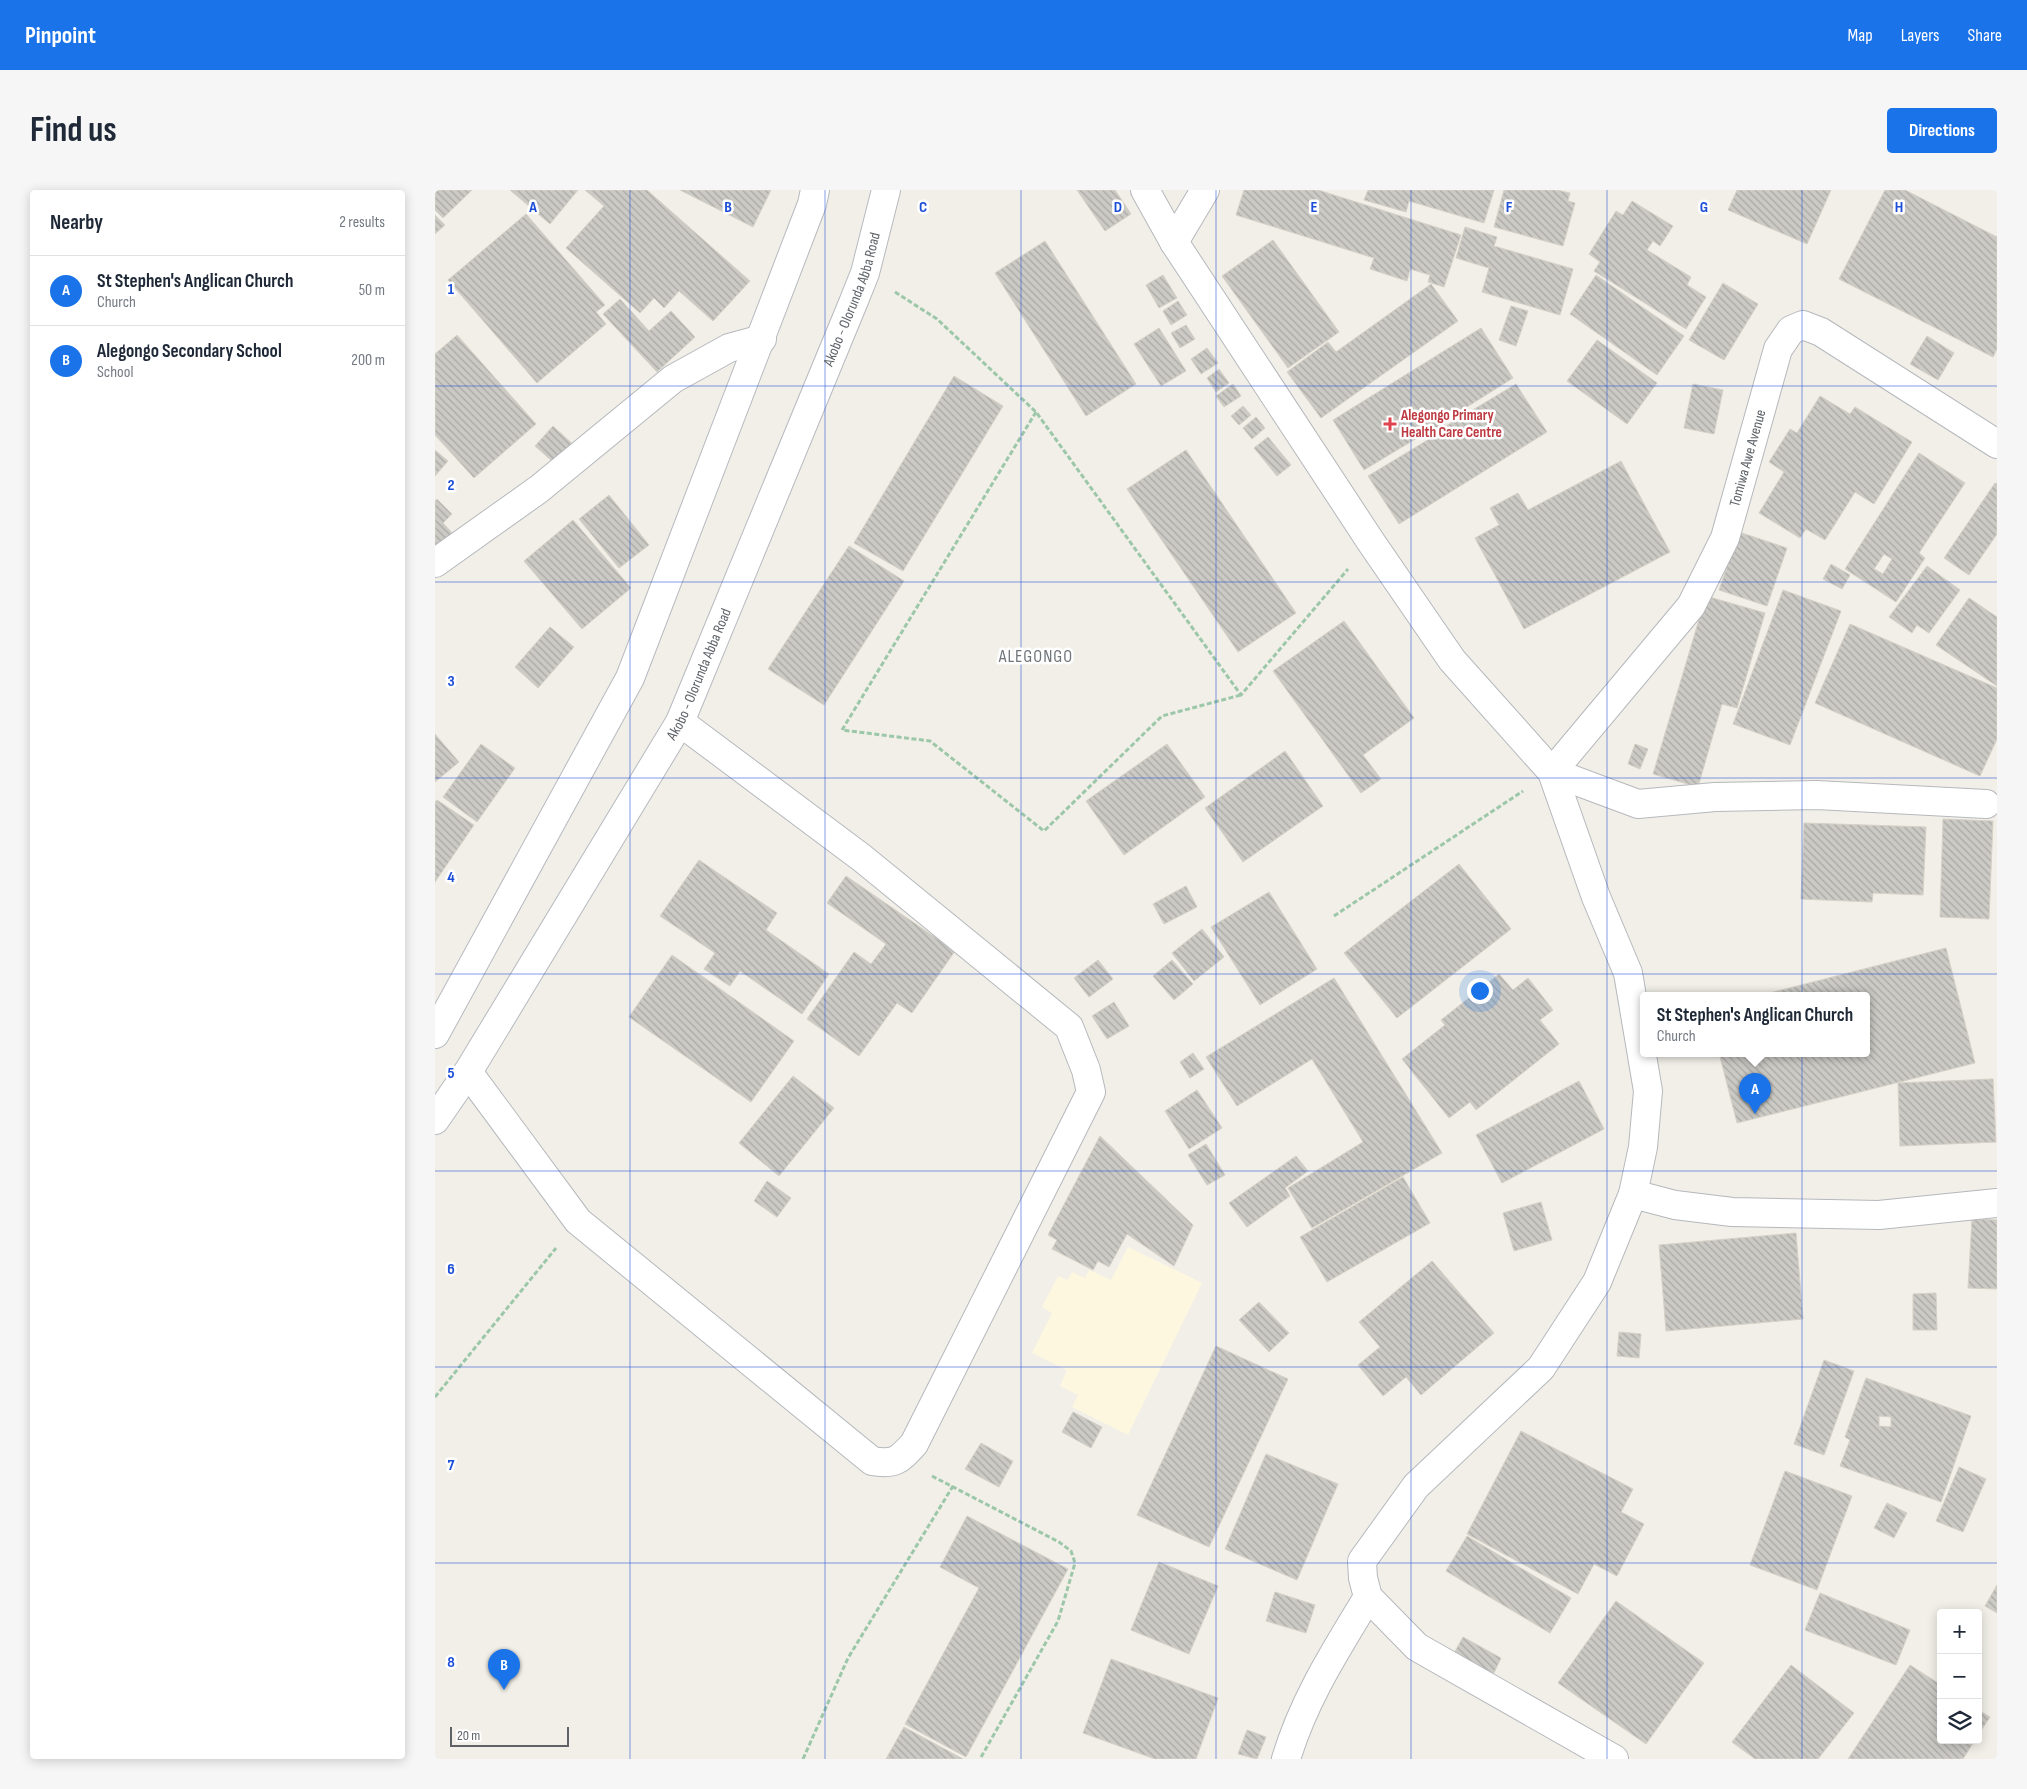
<!DOCTYPE html>
<meta charset="utf-8">
<style>
:root{--surface:#fff;--page:#f6f6f7;--text:#1f2937;--muted:#747a83;--line:#e0e1e3;--accent:#1a73e8}
body{margin:0;font-family:"Sofia Sans Condensed",sans-serif;background:var(--page);color:var(--text)}
.controls{position:absolute;right:15px;bottom:15px;display:grid;overflow:hidden;border-radius:5px;box-shadow:0 2px 12px #0003}
.controls button{width:45px;height:45px;display:grid;place-items:center;padding:0;border:0;border-bottom:1px solid var(--line);background:var(--surface);color:var(--text);font:25px sans-serif}
.scale{position:absolute;left:15px;bottom:12px;width:119px;box-sizing:border-box;padding-left:5px;border:2px solid #5f6368;border-top:0;font-size:14px;line-height:18px;white-space:nowrap;color:#5f6368;-webkit-text-stroke:4px #fff;paint-order:stroke}
.you{position:absolute;left:1044px;top:800px;width:18px;height:18px;margin:-12px;border:4px solid #fff;border-radius:50%;background:#1a73e8;box-shadow:0 0 0 8px #1a73e833}
.badge{display:grid;place-items:center;width:32px;height:32px;border-radius:50%;background:var(--accent);color:#fff;font-size:16px;font-weight:700}
.pin{position:absolute;translate:-50% -41px;filter:drop-shadow(0 1px 2px #0008)}
.pin::after{content:'';position:absolute;top:26px;width:18px;height:15px;background:inherit;clip-path:polygon(0 0,100% 0,50% 100%)}
.popup{position:absolute;left:1205px;top:802px;width:230px;height:65px;box-sizing:border-box;display:grid;place-content:center;border-radius:5px;background:var(--surface);filter:drop-shadow(0 1px 4px #0005);font-size:16px;white-space:nowrap;color:var(--muted)}
.popup b{font-size:19px;color:var(--text)}
.popup::after{content:'';position:absolute;left:50%;top:100%;margin-left:-10px;border:10px solid transparent;border-top-color:var(--surface)}
.list{margin:0;padding:0;list-style:none}
h2{display:flex;justify-content:space-between;align-items:center;height:65px;margin:0;padding:0 20px;font-size:21px}
h2 small{font-size:16px;font-weight:400;color:var(--muted)}
.list li{display:grid;grid-template-columns:32px 1fr auto;gap:15px;align-items:center;box-sizing:border-box;height:70px;padding:0 20px;border-top:1px solid var(--line)}
.list b{display:block;font-size:19px;white-space:nowrap}
.list p{margin:0;font-size:16px;white-space:nowrap;color:var(--muted)}
.list em{font-size:16px;font-style:normal;color:var(--muted)}
.icon{flex:none;width:28px;height:28px;fill:none;stroke:currentColor;stroke-width:2;stroke-linecap:round;stroke-linejoin:round}
.map{position:relative;flex:none;width:1562px;height:1569px;overflow:hidden;border-radius:5px}
header{display:flex;align-items:center;gap:30px;box-sizing:border-box;height:70px;padding:0 25px;background:var(--accent);color:#fff}
header strong{font-size:24px}
nav{display:flex;gap:28px;margin-inline-start:auto;font-size:18px}
.intro{display:flex;align-items:center;justify-content:space-between;box-sizing:border-box;height:120px;padding:0 30px}
h1{margin:0;font-size:35px}
.button{padding:12px 22px;border-radius:5px;background:var(--accent);color:#fff;font-size:18px;font-weight:700}
main{display:flex;gap:30px;padding:0 30px}
aside{flex:1;background:var(--surface);border-radius:5px;box-shadow:0 2px 12px #0003}
.map>svg:first-child{display:block}
</style>
<header>
<strong>Pinpoint</strong>
<nav><a>Map</a><a>Layers</a><a>Share</a></nav>
</header>
<div class="intro"><h1>Find us</h1><a class="button">Directions</a></div>
<main>
<aside>
<h2>Nearby<small>2 results</small></h2>
<ul class="list">
<li><span class="badge">A</span><div><b>St Stephen's Anglican Church</b><p>Church</p></div><em>50 m</em></li>
<li><span class="badge">B</span><div><b>Alegongo Secondary School</b><p>School</p></div><em>200 m</em></li>
</ul>
</aside>
<div class="map">
<svg width="1562" height="1569" viewBox="0 0 1562 1569">
<defs>
<pattern id="building-back-hatch" width="6" height="6" patternUnits="userSpaceOnUse" patternTransform="scale(1.25)"><rect width="6" height="6" fill="#cccac5"/><path d="M-1 5l2 2M0 0l6 6M5-1l2 2" fill="none" stroke="#a9a8a4"/></pattern>
</defs>
<rect width="100%" height="100%" fill="#f1efe8"/>
<path fill="#fef7e0" d="M 693,1057 L 767,1093 L 693,1245 L 637,1217 L 643,1205 L 625,1196 L 632,1180 L 597,1163 L 617,1123 L 607,1117 L 623,1086 L 633,1090 L 637,1082 L 650,1088 L 654,1080 L 676,1090 Z"/>
<g fill="url(#building-back-hatch)" stroke="#d6d1c6" fill-rule="evenodd">
<path d="M 0,0 L 37,0 L 8,28 L 0,20 Z"/>
<path d="M 75,0 L 143,0 L 115,34 Z"/>
<path d="M 150,0 L 212,0 L 315,91 L 278,131 L 244,101 L 229,118 L 219,108 L 205,123 L 131,58 L 169,16 Z"/>
<path d="M 245,0 L 336,0 L 318,37 Z"/>
<path d="M 642,0 L 680,0 L 696,24 L 670,41 Z"/>
<path d="M 809,0 L 883,0 L 1026,45 L 1009,97 L 993,92 L 995,85 L 975,79 L 972,91 L 935,79 L 939,68 L 801,25 Z"/>
<path d="M 933,0 L 1059,0 L 1049,33 L 974,11 L 971,22 L 929,10 Z"/>
<path d="M 1069,0 L 1122,0 L 1135,3 L 1133,11 L 1140,13 L 1128,56 L 1059,37 Z"/>
<path d="M 1302,0 L 1396,0 L 1372,54 L 1293,20 Z"/>
<path d="M 1450,0 L 1470,0 L 1562,47 L 1562,159 L 1558,167 L 1404,89 Z"/>
<path d="M 1197,11 L 1238,36 L 1225,56 L 1218,51 L 1212,60 L 1256,87 L 1252,95 L 1271,107 L 1251,139 L 1159,81 L 1165,72 L 1154,64 L 1181,21 L 1188,25 Z"/>
<path d="M 91,24 L 170,115 L 161,122 L 171,134 L 102,193 L 13,90 Z"/>
<path d="M 0,25 L 10,35 L 0,44 Z"/>
<path d="M 1030,37 L 1062,47 L 1059,56 L 1138,79 L 1125,125 L 1047,102 L 1054,78 L 1021,68 Z"/>
<path d="M 838,50 L 904,142 L 853,178 L 787,86 Z"/>
<path d="M 610,51 L 701,194 L 651,226 L 560,83 Z"/>
<path d="M 728,85 L 742,108 L 724,118 L 711,95 Z"/>
<path d="M 1161,85 L 1249,146 L 1222,185 L 1135,124 Z"/>
<path d="M 1288,93 L 1323,114 L 1289,170 L 1254,150 Z"/>
<path d="M 996,94 L 1023,131 L 886,228 L 852,182 L 893,152 L 901,162 Z"/>
<path d="M 185,109 L 214,141 L 236,121 L 260,147 L 222,182 L 168,124 Z"/>
<path d="M 743,111 L 752,125 L 736,135 L 728,121 Z"/>
<path d="M 1076,116 L 1093,121 L 1081,156 L 1064,150 Z"/>
<path d="M 751,135 L 760,149 L 745,158 L 736,143 Z"/>
<path d="M 724,138 L 751,181 L 726,196 L 699,154 Z"/>
<path d="M 1046,138 L 1078,188 L 1008,232 L 1011,236 L 1081,194 L 1112,242 L 964,334 L 933,286 L 996,248 L 992,242 L 929,280 L 898,230 Z"/>
<path d="M 22,145 L 101,234 L 39,288 L 0,245 L 0,164 Z"/>
<path d="M 1492,146 L 1519,163 L 1503,190 L 1475,174 Z"/>
<path d="M 1162,150 L 1222,193 L 1192,234 L 1132,191 Z"/>
<path d="M 772,158 L 783,173 L 766,184 L 756,169 Z"/>
<path d="M 784,179 L 794,193 L 781,202 L 772,188 Z"/>
<path d="M 519,186 L 568,216 L 468,381 L 419,353 Z"/>
<path d="M 798,194 L 806,206 L 789,217 L 781,206 Z"/>
<path d="M 1258,194 L 1288,200 L 1279,244 L 1249,238 Z"/>
<path d="M 1385,206 L 1415,224 L 1420,217 L 1477,252 L 1439,314 L 1420,302 L 1390,350 L 1371,339 L 1365,348 L 1324,323 L 1349,282 L 1334,272 L 1355,239 L 1362,243 Z"/>
<path d="M 808,216 L 816,225 L 804,235 L 796,226 Z"/>
<path d="M 821,227 L 830,238 L 817,249 L 808,238 Z"/>
<path d="M 118,236 L 143,259 L 126,279 L 100,256 Z"/>
<path d="M 833,247 L 856,275 L 842,286 L 819,258 Z"/>
<path d="M 0,260 L 13,271 L 0,286 Z"/>
<path d="M 751,260 L 861,423 L 803,462 L 692,299 Z"/>
<path d="M 1484,263 L 1530,293 L 1484,363 L 1490,368 L 1461,412 L 1410,379 ZM 1449,364 L 1457,369 L 1448,384 L 1439,379 Z"/>
<path d="M 1186,271 L 1235,362 L 1089,439 L 1040,348 L 1064,335 L 1055,318 L 1083,303 L 1093,320 Z"/>
<path d="M 1560,293 L 1562,294 L 1562,344 L 1534,385 L 1509,368 Z"/>
<path d="M 174,305 L 214,355 L 184,378 L 144,329 Z"/>
<path d="M 2,309 L 17,324 L 8,333 L 21,347 L 0,367 L 0,311 Z"/>
<path d="M 138,330 L 196,398 L 147,439 L 89,371 Z"/>
<path d="M 1304,342 L 1352,358 L 1332,416 L 1284,400 Z"/>
<path d="M 414,356 L 469,391 L 389,515 L 333,479 Z"/>
<path d="M 1396,374 L 1415,385 L 1407,399 L 1388,389 Z"/>
<path d="M 1492,376 L 1525,400 L 1494,443 L 1482,435 L 1477,443 L 1454,427 Z"/>
<path d="M 1348,400 L 1406,421 L 1355,555 L 1298,534 Z"/>
<path d="M 1271,406 L 1330,423 L 1302,518 L 1287,514 L 1263,597 L 1218,584 Z"/>
<path d="M 1534,408 L 1562,427 L 1562,496 L 1501,455 Z"/>
<path d="M 909,431 L 979,528 L 928,565 L 946,589 L 926,603 L 838,481 Z"/>
<path d="M 1415,434 L 1562,498 L 1562,549 L 1545,586 L 1380,513 Z"/>
<path d="M 115,437 L 139,457 L 103,498 L 80,477 Z"/>
<path d="M 0,544 L 24,572 L 0,592 Z"/>
<path d="M 46,554 L 80,578 L 42,632 L 8,607 Z"/>
<path d="M 732,554 L 770,607 L 689,665 L 651,611 Z"/>
<path d="M 1200,554 L 1213,559 L 1205,579 L 1193,574 Z"/>
<path d="M 850,561 L 888,616 L 808,672 L 770,618 Z"/>
<path d="M 2,610 L 39,635 L 0,692 L 0,612 Z"/>
<path d="M 1508,629 L 1558,631 L 1554,729 L 1505,727 Z"/>
<path d="M 1369,633 L 1491,637 L 1488,705 L 1438,703 L 1437,712 L 1366,709 Z"/>
<path d="M 264,670 L 342,723 L 331,740 L 394,784 L 367,824 L 305,781 L 295,796 L 269,779 L 280,763 L 225,726 Z"/>
<path d="M 1024,674 L 1076,739 L 962,828 L 909,763 Z"/>
<path d="M 411,686 L 520,761 L 477,823 L 462,813 L 424,866 L 372,829 L 419,762 L 436,774 L 451,754 L 392,713 Z"/>
<path d="M 751,696 L 762,717 L 729,734 L 718,714 Z"/>
<path d="M 834,702 L 882,779 L 825,815 L 776,737 Z"/>
<path d="M 767,739 L 789,767 L 759,791 L 737,763 Z"/>
<path d="M 1511,758 L 1540,873 L 1302,933 L 1284,863 L 1431,863 L 1431,805 L 1327,805 Z"/>
<path d="M 237,765 L 359,851 L 316,912 L 194,827 Z"/>
<path d="M 663,770 L 678,789 L 654,807 L 639,788 Z"/>
<path d="M 737,770 L 758,794 L 739,810 L 718,786 Z"/>
<path d="M 1064,784 L 1078,800 L 1093,788 L 1118,820 L 1105,830 L 1124,854 L 1041,920 L 1035,912 L 1014,928 L 967,869 L 1010,835 L 1006,830 Z"/>
<path d="M 899,788 L 1007,963 L 877,1038 L 853,998 L 928,952 L 877,869 L 802,916 L 771,867 Z"/>
<path d="M 679,812 L 694,836 L 672,849 L 657,826 Z"/>
<path d="M 758,863 L 769,879 L 755,888 L 745,872 Z"/>
<path d="M 358,886 L 399,918 L 344,986 L 304,953 Z"/>
<path d="M 1558,889 L 1561,952 L 1465,956 L 1463,893 Z"/>
<path d="M 1144,891 L 1169,939 L 1067,993 L 1041,945 Z"/>
<path d="M 762,900 L 787,938 L 754,959 L 730,921 Z"/>
<path d="M 665,946 L 758,1035 L 739,1076 L 692,1044 L 674,1077 L 663,1071 L 658,1080 L 617,1059 L 622,1050 L 613,1045 Z"/>
<path d="M 771,954 L 790,985 L 772,995 L 753,965 Z"/>
<path d="M 861,966 L 873,981 L 850,998 L 855,1006 L 812,1037 L 794,1013 Z"/>
<path d="M 968,987 L 995,1033 L 892,1092 L 865,1047 Z"/>
<path d="M 332,991 L 356,1008 L 342,1027 L 319,1011 Z"/>
<path d="M 1106,1012 L 1117,1050 L 1079,1061 L 1068,1023 Z"/>
<path d="M 1537,1029 L 1562,1030 L 1562,1099 L 1533,1098 Z"/>
<path d="M 1361,1043 L 1368,1129 L 1231,1141 L 1224,1055 Z"/>
<path d="M 997,1071 L 1059,1143 L 986,1205 L 971,1187 L 948,1206 L 923,1175 L 945,1157 L 924,1132 Z"/>
<path d="M 1501,1103 L 1502,1140 L 1478,1140 L 1478,1104 Z"/>
<path d="M 824,1112 L 854,1143 L 834,1162 L 804,1130 Z"/>
<path d="M 1184,1142 L 1206,1144 L 1204,1168 L 1182,1166 Z"/>
<path d="M 781,1156 L 853,1189 L 774,1357 L 702,1325 Z"/>
<path d="M 1389,1170 L 1419,1181 L 1389,1265 L 1359,1254 Z"/>
<path d="M 1431,1188 L 1536,1226 L 1506,1312 L 1405,1276 L 1415,1250 L 1410,1247 ZM 1444,1226 L 1456,1227 L 1456,1237 L 1444,1236 Z"/>
<path d="M 638,1222 L 667,1237 L 656,1258 L 627,1242 Z"/>
<path d="M 1086,1241 L 1198,1299 L 1186,1322 L 1209,1334 L 1182,1386 L 1159,1374 L 1143,1404 L 1032,1344 Z"/>
<path d="M 546,1253 L 578,1271 L 564,1297 L 530,1279 Z"/>
<path d="M 831,1264 L 903,1294 L 862,1390 L 790,1359 Z"/>
<path d="M 1524,1277 L 1551,1289 L 1528,1342 L 1501,1331 Z"/>
<path d="M 1350,1281 L 1417,1306 L 1382,1400 L 1315,1375 Z"/>
<path d="M 1452,1313 L 1472,1323 L 1459,1348 L 1439,1338 Z"/>
<path d="M 532,1326 L 633,1379 L 531,1567 L 470,1534 L 544,1398 L 505,1377 Z"/>
<path d="M 1032,1346 L 1136,1408 L 1115,1443 L 1011,1381 Z"/>
<path d="M 724,1372 L 783,1396 L 754,1464 L 696,1440 Z"/>
<path d="M 1562,1395 L 1562,1423 L 1550,1416 Z"/>
<path d="M 840,1402 L 880,1415 L 871,1443 L 831,1431 Z"/>
<path d="M 1385,1403 L 1475,1440 L 1461,1475 L 1370,1440 Z"/>
<path d="M 1181,1411 L 1269,1473 L 1211,1554 L 1123,1493 Z"/>
<path d="M 1028,1447 L 1066,1468 L 1057,1487 L 1018,1465 Z"/>
<path d="M 676,1469 L 783,1508 L 761,1569 L 720,1569 L 648,1543 Z"/>
<path d="M 1356,1475 L 1419,1523 L 1383,1569 L 1320,1569 L 1297,1552 Z"/>
<path d="M 1475,1475 L 1506,1495 L 1506,1550 L 1540,1550 L 1528,1569 L 1413,1569 Z"/>
<path d="M 1543,1520 L 1555,1527 L 1543,1545 Z"/>
<path d="M 469,1537 L 528,1569 L 451,1569 Z"/>
<path d="M 812,1540 L 831,1547 L 822,1569 L 803,1564 Z"/>
</g>
<g fill="none" stroke-linecap="round" stroke-linejoin="round">
<g stroke="#b5b8bc" stroke-width="30">
<g id="minor">
<path d="M 710,0 L 739,52 L 936,352 L 1017,470 L 1117,582 L 1161,707 L 1193,783 L 1213,901 L 1208,957 L 1198,1004 L 1162,1092 L 1106,1178 L 981,1296 L 927,1371 L 928,1388 L 933,1407 L 982,1457 L 1179,1569"/>
<path d="M 739,52 L 770,0"/>
<path d="M 0,373 L 104,299 L 238,189 L 294,158 L 327,149"/>
<path id="s1" d="M 1551,614 L 1382,605 L 1280,607 L 1203,614 L 1117,582 L 1256,416 L 1290,348 L 1343,159 L 1356,140 L 1368,135 L 1386,142 L 1562,254"/>
<path d="M 33,882 L 143,1031 L 437,1271 C 460,1275 464,1270 479,1254 L 656,902 L 651,880 L 634,837 L 427,668 L 245,532"/>
<path d="M 1198,1004 L 1240,1015 L 1297,1022 L 1444,1025 L 1562,1013"/>
<path d="M 851,1569 C 869,1509 901,1460 933,1407"/>
</g>
</g>
<g stroke="#b6babf" stroke-width="30">
<g id="secondary">
<path d="M 0,844 L 195,488 L 377,14 L 380,0"/>
<path id="s2" d="M 0,930 L 33,882 L 245,532 L 418,113 L 430,83 L 451,0"/>
</g>
</g>
<g stroke="#9cc7a9" stroke-width="3" stroke-dasharray="5 2.5" stroke-linecap="butt">
<path d="M 460,102 L 502,129 L 601,222 L 806,505 L 913,379"/>
<path d="M 601,222 L 407,540 L 495,551 L 609,641 L 727,526 L 806,505"/>
<path d="M 899,726 L 1088,601"/>
<path d="M 0,1207 L 121,1058"/>
<path d="M 497,1286 L 624,1352 L 636,1361 L 640,1373 L 623,1431 L 545,1569"/>
<path d="M 368,1569 L 413,1468 L 518,1296"/>
</g>
<use href="#minor" stroke="#fff" stroke-width="28"/>
<use href="#secondary" stroke="#fff" stroke-width="28"/>
</g>
<path fill="none" stroke="#1d4ed8" stroke-width="1" stroke-opacity="0.55" d="M 195,0 L 195,1569M 390,0 L 390,1569M 586,0 L 586,1569M 781,0 L 781,1569M 976,0 L 976,1569M 1172,0 L 1172,1569M 1367,0 L 1367,1569M 0,196 L 1562,196M 0,392 L 1562,392M 0,588 L 1562,588M 0,784 L 1562,784M 0,981 L 1562,981M 0,1177 L 1562,1177M 0,1373 L 1562,1373"/>
<path fill="#e0444e" stroke="#fff" stroke-width="2" d="M952.5 226.5h5v5h5v5h-5v5h-5v-5h-5v-5h5z"/>
<g text-anchor="middle" dominant-baseline="central" stroke-width="5" stroke-linejoin="round" paint-order="stroke">
<g font-size="15" fill="#5f6368" stroke="#fff">
<text stroke="none"><textPath href="#s2" startOffset="924">Akobo - Olorunda Abba Road</textPath></text>
<text stroke="none"><textPath href="#s1" startOffset="816">Tomiwa Awe Avenue</textPath></text>
<text stroke="none"><textPath href="#s2" startOffset="519">Akobo - Olorunda Abba Road</textPath></text>
</g>
<g font-size="15" font-weight="bold" fill="#be3a42" stroke="#fff" text-anchor="start">
<text x="966" y="225">Alegongo Primary<tspan x="966" dy="17">Health Care Centre</tspan></text>
</g>
<g font-size="18" letter-spacing="1" fill="#70757a" stroke="#fff">
<text x="601" y="466">ALEGONGO</text>
</g>
</g>
<g font-size="16" text-anchor="middle" font-weight="bold" fill="#1d4ed8" stroke="#fff" stroke-width="5" stroke-linejoin="round" paint-order="stroke">
<text x="98" y="22">A</text>
<text x="293" y="22">B</text>
<text x="488" y="22">C</text>
<text x="683" y="22">D</text>
<text x="879" y="22">E</text>
<text x="1074" y="22">F</text>
<text x="1269" y="22">G</text>
<text x="1464" y="22">H</text>
<text x="16" y="104">1</text>
<text x="16" y="300">2</text>
<text x="16" y="496">3</text>
<text x="16" y="692">4</text>
<text x="16" y="888">5</text>
<text x="16" y="1084">6</text>
<text x="16" y="1280">7</text>
<text x="16" y="1477">8</text>
</g>
</svg>
<div class="controls">
<button>+</button>
<button>−</button>
<button><svg class="icon" aria-label="layers" viewBox="0 0 24 24"><path d="M12 4l9 5-9 5-9-5zM3 14l9 5 9-5"/></svg></button>
</div>
<div class="scale">20 m</div>
<div class="you"></div>
<div class="pin badge" style="left:1320px;top:924px">A</div>
<div class="popup"><b>St Stephen's Anglican Church</b>Church</div>
<div class="pin badge" style="left:69px;top:1500px">B</div>
</div>
</main>
